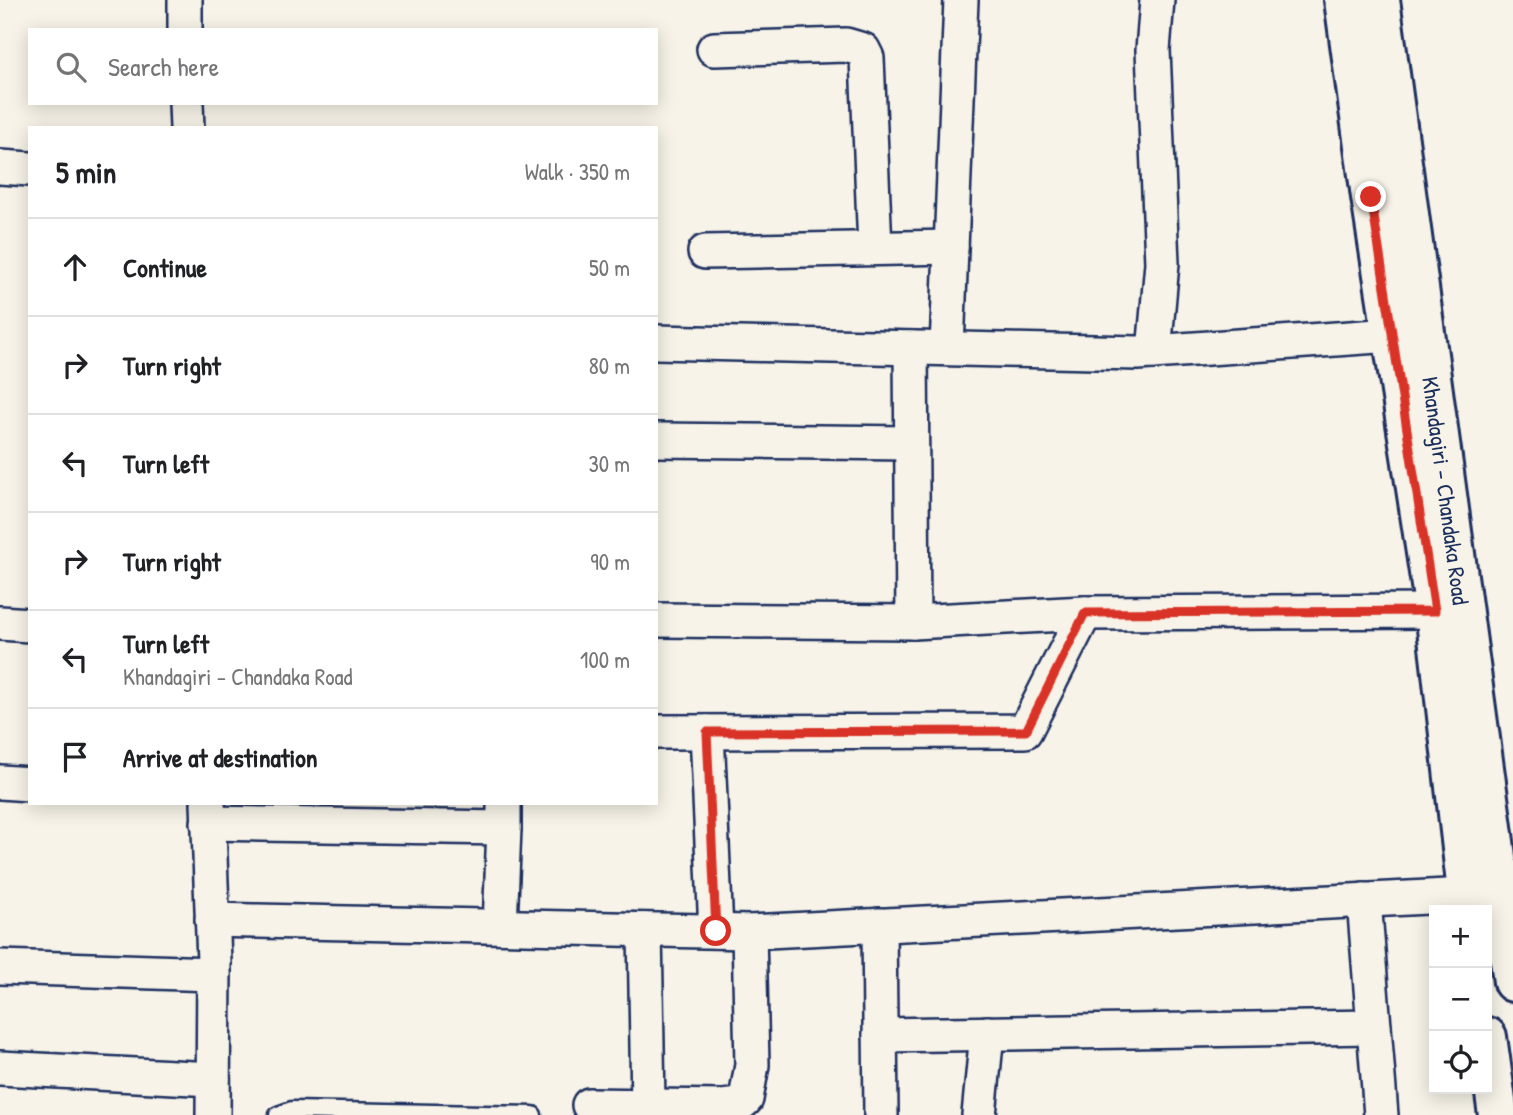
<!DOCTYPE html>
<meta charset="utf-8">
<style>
:root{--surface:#fff;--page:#f2f2f2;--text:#202124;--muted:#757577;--line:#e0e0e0}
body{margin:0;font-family:"Patrick Hand",sans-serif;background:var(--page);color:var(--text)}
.controls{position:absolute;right:21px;bottom:21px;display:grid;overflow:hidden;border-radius:0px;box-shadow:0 4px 18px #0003}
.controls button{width:63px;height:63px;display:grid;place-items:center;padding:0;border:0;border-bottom:2px solid var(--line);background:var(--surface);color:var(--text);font:35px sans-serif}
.stop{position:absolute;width:21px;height:21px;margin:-16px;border:5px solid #d93025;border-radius:50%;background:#fff}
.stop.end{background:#d93025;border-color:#fff;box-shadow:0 2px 7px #0008}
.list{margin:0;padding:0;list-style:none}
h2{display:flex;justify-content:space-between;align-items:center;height:91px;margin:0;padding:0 28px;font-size:30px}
h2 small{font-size:23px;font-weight:400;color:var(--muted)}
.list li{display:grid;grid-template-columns:46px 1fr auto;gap:21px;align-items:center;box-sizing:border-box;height:98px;padding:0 28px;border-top:2px solid var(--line)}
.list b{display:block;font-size:26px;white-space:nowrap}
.list p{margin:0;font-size:23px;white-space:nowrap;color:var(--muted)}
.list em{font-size:23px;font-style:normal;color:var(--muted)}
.icon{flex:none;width:38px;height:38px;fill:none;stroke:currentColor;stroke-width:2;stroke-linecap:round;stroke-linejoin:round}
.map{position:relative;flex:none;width:1513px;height:1115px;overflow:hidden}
.search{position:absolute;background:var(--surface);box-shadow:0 4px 18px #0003;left:28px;top:28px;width:630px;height:77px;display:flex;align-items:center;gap:18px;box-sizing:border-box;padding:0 24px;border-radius:0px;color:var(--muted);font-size:26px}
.panel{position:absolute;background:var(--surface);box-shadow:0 4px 18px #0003;left:28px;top:126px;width:630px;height:679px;border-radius:0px}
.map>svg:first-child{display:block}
</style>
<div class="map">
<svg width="1513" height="1115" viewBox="0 0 1513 1115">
<rect width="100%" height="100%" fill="#f7f3e8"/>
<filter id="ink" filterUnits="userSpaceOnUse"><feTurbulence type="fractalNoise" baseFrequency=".0143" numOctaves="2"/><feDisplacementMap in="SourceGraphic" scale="14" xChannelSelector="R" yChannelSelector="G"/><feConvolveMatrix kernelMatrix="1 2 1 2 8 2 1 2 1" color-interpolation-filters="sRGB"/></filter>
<g filter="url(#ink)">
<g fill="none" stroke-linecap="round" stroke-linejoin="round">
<g stroke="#1b2f5e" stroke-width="21">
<path id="lane" d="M 278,1115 L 292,1110 L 533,1115"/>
</g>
<g stroke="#1b2f5e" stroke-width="38">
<g id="street">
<path d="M 185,0 L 185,30"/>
<path d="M 714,49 L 846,45 L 863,50 L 867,58 L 875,248"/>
<path d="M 186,103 L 187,128"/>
<path d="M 0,167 L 30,169"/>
<path d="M 705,252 L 951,247"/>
<path d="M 656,342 L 1138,353 L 1392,335"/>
<path d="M 947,348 L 961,0"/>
<path d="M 1154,352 L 1162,263 L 1153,50 L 1157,0"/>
<path d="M 656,440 L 911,443"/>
<path d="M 656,620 L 913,622 L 911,348"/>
<path d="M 913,622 L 1085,613 L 1435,611"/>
<path d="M 0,623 L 30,625"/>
<path d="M 656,732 L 1025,731 L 1085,613"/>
<path d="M 707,732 L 716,931"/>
<path d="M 0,782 L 30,784"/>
<path d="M 208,803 L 214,962 L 213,1115"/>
<path d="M 208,823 L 504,828 L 504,803"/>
<path d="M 1364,900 L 1381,1115"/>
<path d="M 212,920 L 749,932 L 1467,895"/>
<path d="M 879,925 L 881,1115"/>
<path d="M 500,926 L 504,828"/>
<path d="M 645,930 L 648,1105"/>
<path d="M 0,967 L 214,974"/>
<path d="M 880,1035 L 1374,1027"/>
<path d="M 0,1068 L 213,1079"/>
<path d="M 589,1105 L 722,1107 L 739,1105 L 746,1099 L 752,1065 L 749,932"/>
<path d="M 979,1115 L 987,1033"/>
</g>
</g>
<g stroke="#1b2f5e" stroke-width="44">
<g id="primary">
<path d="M 1344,0 L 1371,197 L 1435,611 L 1469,910"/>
<path id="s1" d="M 1380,0 L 1513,982"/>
<path d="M 1487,1037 L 1498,1115"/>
</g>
</g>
<use href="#lane" stroke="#f7f3e8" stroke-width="16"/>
<use href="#street" stroke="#f7f3e8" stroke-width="33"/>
<use href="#primary" stroke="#f7f3e8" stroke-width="38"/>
</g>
</g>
<g fill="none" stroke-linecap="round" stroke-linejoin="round" filter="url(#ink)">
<path stroke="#d93025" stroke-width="9" d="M 716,931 L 707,732 L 1026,731 L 1085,613 L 1435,611 L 1371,197"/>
</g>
<g text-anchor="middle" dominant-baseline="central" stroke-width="5" stroke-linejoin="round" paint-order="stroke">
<g font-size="23" fill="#1b2f5e" stroke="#f7f3e8">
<text stroke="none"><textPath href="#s1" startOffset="495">Khandagiri - Chandaka Road</textPath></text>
</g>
</g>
</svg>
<div class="controls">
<button>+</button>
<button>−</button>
<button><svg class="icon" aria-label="locate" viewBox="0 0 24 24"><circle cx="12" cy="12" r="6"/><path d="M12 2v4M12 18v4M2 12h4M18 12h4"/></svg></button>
</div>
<div class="stop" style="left:716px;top:931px"></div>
<div class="stop end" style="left:1371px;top:197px"></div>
<div class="search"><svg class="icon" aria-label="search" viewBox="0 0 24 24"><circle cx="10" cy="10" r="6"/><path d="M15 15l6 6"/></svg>Search here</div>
<section class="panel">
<h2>5 min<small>Walk · 350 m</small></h2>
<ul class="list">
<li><svg class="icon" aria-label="ahead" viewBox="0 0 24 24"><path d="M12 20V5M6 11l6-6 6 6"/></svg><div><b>Continue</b></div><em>50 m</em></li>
<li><svg class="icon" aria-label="right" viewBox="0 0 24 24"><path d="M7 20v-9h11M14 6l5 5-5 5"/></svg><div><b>Turn right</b></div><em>80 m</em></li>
<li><svg class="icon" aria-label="left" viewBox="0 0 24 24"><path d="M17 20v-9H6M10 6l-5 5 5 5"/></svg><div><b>Turn left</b></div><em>30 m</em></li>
<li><svg class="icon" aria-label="right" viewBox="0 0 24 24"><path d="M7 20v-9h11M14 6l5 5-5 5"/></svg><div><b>Turn right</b></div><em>90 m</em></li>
<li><svg class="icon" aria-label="left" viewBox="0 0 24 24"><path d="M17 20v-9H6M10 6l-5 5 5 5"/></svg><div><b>Turn left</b><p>Khandagiri - Chandaka Road</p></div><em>100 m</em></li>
<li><svg class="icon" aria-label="arrive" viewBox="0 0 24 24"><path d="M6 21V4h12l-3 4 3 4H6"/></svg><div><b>Arrive at destination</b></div></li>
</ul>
</section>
</div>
